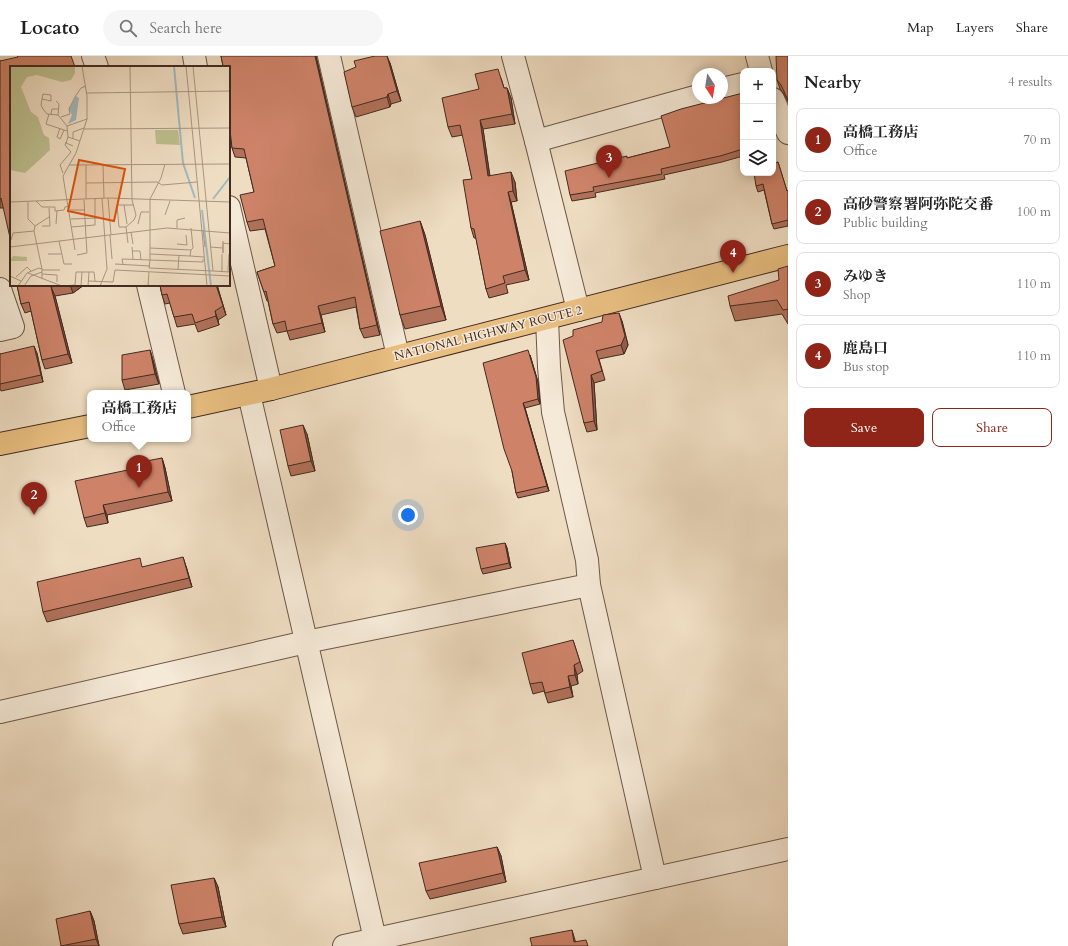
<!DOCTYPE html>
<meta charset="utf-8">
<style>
:root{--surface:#fff;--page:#f6f6f6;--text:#222;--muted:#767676;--line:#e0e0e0;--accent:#8f2418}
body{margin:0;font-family:Cardo,"Noto Serif JP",serif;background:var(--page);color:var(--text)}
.controls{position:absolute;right:12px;top:12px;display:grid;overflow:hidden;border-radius:8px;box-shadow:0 2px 10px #0003}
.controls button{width:36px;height:36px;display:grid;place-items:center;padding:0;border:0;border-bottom:1px solid var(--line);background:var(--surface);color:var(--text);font:20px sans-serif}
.compass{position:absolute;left:692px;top:12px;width:36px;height:36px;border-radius:50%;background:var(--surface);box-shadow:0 2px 10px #0003;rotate:168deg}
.you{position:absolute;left:408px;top:459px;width:14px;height:14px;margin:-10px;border:3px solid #fff;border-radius:50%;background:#1a73e8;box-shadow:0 0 0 6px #1a73e833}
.badge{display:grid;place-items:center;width:26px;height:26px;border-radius:50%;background:var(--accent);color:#fff;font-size:13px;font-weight:700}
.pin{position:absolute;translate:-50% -33px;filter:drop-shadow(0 1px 2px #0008)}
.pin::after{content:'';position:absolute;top:21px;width:14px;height:12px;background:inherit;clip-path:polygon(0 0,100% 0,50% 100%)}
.popup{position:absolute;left:87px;top:334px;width:104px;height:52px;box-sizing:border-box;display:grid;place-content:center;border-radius:8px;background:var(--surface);filter:drop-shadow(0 1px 3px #0005);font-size:13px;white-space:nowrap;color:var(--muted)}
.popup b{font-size:15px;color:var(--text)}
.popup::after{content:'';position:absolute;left:50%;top:100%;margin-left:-8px;border:8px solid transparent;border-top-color:var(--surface)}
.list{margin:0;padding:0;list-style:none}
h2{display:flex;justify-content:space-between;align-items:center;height:52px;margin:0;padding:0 16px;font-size:17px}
h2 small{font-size:13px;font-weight:400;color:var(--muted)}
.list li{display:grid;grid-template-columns:26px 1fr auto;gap:12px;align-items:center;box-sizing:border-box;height:64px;margin:0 8px 8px;padding:0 8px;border:1px solid var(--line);border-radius:8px}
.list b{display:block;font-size:15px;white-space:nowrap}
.list p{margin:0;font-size:13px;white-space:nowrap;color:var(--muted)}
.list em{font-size:13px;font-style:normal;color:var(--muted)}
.actions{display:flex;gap:8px;padding:12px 16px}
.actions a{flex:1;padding:9px 0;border:1px solid var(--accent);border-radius:8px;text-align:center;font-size:14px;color:var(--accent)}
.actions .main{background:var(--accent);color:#fff}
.icon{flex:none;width:22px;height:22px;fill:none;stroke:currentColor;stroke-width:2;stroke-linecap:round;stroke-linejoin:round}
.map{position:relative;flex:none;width:788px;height:890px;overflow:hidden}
header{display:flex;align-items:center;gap:24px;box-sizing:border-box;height:56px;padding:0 20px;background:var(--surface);border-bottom:1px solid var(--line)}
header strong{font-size:19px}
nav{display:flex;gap:22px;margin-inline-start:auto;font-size:14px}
.search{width:280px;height:36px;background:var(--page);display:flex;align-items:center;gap:10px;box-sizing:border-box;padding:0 14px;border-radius:22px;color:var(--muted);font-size:15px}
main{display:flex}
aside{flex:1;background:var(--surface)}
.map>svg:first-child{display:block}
</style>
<header>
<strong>Locato</strong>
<div class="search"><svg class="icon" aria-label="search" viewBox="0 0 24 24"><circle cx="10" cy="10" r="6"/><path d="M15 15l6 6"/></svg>Search here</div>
<nav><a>Map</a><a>Layers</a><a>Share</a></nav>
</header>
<main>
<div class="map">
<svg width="788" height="890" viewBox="0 0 788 890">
<rect width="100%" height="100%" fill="#efddc2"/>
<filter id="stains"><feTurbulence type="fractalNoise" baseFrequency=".005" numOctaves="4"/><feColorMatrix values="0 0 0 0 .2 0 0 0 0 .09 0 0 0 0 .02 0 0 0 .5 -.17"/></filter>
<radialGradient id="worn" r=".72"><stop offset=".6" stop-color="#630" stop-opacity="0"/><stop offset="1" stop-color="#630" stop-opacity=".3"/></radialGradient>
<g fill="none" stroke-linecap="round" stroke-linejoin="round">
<g stroke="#6d5748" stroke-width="24">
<g id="minor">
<path d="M 93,0 L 97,11"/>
<path d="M 194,0 L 196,11"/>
<path d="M 329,0 L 398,300"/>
<path d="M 513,0 L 536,85 L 578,254"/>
<path d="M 757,0 L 761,15"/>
<path d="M 722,33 L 743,28"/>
<path d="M 773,43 L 788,77"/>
<path d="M 536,85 L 698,40"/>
<path d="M 229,151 L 271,333"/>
<path d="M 148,229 L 174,337"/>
<path d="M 0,233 L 13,271 L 0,274"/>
<path d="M 547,263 L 549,311 L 553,356 L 587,504 L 589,529 L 655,822"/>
<path d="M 249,338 L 375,883"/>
<path d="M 0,656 L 306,586 L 589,529"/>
<path d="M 344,890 L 788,793"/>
</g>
</g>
<g stroke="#422a20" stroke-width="24">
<g id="highway">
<path d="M 188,351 L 271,333 L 788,200"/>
<path d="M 0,388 L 90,370"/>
</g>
</g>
<use href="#minor" stroke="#f5e9d7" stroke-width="22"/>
<use href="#highway" stroke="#e8be81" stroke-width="22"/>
</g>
<g fill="#b1715a" stroke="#422a20">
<path d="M 71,0 L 3,152 L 0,152 L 0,5 Z"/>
<path d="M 221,0 L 316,0 L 380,279 L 364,282 L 360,273 L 356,251 L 321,259 L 325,276 L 290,284 L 287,275 L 277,277 L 273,268 L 268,245 L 267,245 L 257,216 L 275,210 L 265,173 L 250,175 L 247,166 L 254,136 L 246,102 L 235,101 L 232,92 L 223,10 Z"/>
<path d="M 788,0 L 788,46 L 784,38 L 780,33 L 777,24 Z"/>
<path d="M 390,7 L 401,45 L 391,48 L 390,51 L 356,61 L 352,51 Z"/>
<path d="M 501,22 L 504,32 L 507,32 L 511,42 L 515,68 L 483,73 L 490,120 L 515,126 L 517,145 L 511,146 L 529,224 L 506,229 L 508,237 L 489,242 L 486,233 L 476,182 L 474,182 L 471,172 L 472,123 L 463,79 L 452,81 L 448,71 L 479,33 Z"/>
<path d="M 743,37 L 743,100 L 722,106 L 664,119 L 665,123 L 595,137 L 596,141 L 572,145 L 570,139 L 627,102 L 670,91 Z"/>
<path d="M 773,98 L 775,107 L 778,106 L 787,135 L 788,134 L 788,170 L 774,173 L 772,168 L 764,134 L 758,136 L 756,130 L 773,117 Z"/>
<path d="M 420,165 L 425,179 L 446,264 L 405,273 L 400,259 Z"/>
<path d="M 788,210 L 788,268 L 782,258 L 735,265 L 730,250 L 779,224 Z"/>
<path d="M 17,229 L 84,229 L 73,237 L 55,240 L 72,307 L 45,313 L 42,304 L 31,255 L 25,257 L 21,248 Z"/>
<path d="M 160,229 L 217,229 L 226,259 L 218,264 L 219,269 L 198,276 L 195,268 L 177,271 L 170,247 L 165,248 L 162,239 Z"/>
<path d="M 622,265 L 628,289 L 624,298 L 599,303 L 605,324 L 594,327 L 597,374 L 587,376 L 584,367 L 573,280 Z"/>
<path d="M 150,294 L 153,304 L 159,328 L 125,334 L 122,324 Z"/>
<path d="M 37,297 L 43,326 L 1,335 L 0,333 L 0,298 Z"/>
<path d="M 530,299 L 538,326 L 540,348 L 525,352 L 549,435 L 518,442 L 516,437 L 512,415 Z"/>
<path d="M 307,378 L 315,415 L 291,420 L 288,410 Z"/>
<path d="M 162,402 L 165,412 L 172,445 L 107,459 L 108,467 L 87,471 L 84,462 L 142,411 Z"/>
<path d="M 505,487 L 507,492 L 511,512 L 483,518 L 481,513 Z"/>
<path d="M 186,510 L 192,531 L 47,566 L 43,556 L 143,511 Z"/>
<path d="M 573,584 L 583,615 L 577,619 L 578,628 L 571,630 L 573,641 L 548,647 L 544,635 L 533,638 L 530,628 Z"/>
<path d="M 497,791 L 501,800 L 506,826 L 430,843 L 426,835 Z"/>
<path d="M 214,822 L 218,831 L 226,871 L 183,878 L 179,868 Z"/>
<path d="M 90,855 L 94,865 L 99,890 L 61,890 Z"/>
</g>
<g fill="#905c4a" stroke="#422a20">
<path d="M 315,0 L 316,0 L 380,279 L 377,269 Z"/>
<path d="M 387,0 L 390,7 L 401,45 L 397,35 Z"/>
<path d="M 507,32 L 511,42 L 515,68 L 512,58 Z"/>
<path d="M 388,38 L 391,48 L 390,51 L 387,41 Z"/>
<path d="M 480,64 L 483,73 L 491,130 L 488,120 Z"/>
<path d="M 511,116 L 515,126 L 517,145 L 513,135 Z"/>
<path d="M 508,136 L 511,146 L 529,224 L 525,214 Z"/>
<path d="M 420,165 L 425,179 L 446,264 L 441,250 Z"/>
<path d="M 70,229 L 84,229 L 73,237 Z"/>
<path d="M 216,229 L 217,229 L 226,259 Z"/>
<path d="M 51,231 L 55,240 L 72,307 L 68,298 Z"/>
<path d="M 318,250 L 321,259 L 325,276 L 322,267 Z"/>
<path d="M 215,255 L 218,264 L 219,269 L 216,260 Z"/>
<path d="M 619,257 L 622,265 L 628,289 L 624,298 L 621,289 Z"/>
<path d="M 34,290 L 37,297 L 43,326 L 41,319 Z"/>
<path d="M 150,294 L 153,304 L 159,328 L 155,318 Z"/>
<path d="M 530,299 L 538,326 L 540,348 L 538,343 Z"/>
<path d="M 591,319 L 594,327 L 597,374 L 594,365 Z"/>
<path d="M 523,347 L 525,352 L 549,435 L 547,430 Z"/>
<path d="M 303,369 L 307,378 L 315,415 L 311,405 Z"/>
<path d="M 162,402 L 165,412 L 172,445 L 168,436 Z"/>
<path d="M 103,449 L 107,459 L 108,467 L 105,457 Z"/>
<path d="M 505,487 L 507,492 L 511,512 L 509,507 Z"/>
<path d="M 183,501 L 186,510 L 192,531 L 189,522 Z"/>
<path d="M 574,609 L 577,619 L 578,628 L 575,619 Z"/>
<path d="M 568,620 L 571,630 L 573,641 L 570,631 Z"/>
<path d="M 497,791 L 501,800 L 506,826 L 503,817 Z"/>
<path d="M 214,822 L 218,831 L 226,871 L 222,861 Z"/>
<path d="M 90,855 L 94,865 L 99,890 L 96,883 Z"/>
<path d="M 572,874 L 575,884 L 577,890 L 574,886 Z"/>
</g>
<g fill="#ce8369" stroke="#422a20">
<path d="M 17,0 L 71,0 L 75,11 L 11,11 L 11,186 L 1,142 L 0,143 L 0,5 L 18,1 Z"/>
<path d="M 221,0 L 315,0 L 377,269 L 360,273 L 355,241 L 318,250 L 322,267 L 287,275 L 285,265 L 273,268 L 266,235 L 264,236 L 257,216 L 275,210 L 263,163 L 247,166 L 240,139 L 254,136 L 244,93 L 232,92 L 229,65 L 229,11 L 214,11 L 223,10 Z"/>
<path d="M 375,0 L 387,0 L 397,35 L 388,38 L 387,41 L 352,51 L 344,16 L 356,11 L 354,5 Z"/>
<path d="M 776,0 L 788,0 L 788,44 L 781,29 L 777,24 Z"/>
<path d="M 498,13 L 504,32 L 507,32 L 512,58 L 480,64 L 488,120 L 511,116 L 513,135 L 508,136 L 525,214 L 503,220 L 505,227 L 486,233 L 474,173 L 471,172 L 463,124 L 472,123 L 460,69 L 448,71 L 442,42 L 479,33 L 475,18 Z"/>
<path d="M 743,37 L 743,93 L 720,100 L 661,113 L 662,118 L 593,131 L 594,135 L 570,139 L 565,115 L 627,100 L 627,102 L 670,91 L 661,60 L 681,53 Z"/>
<path d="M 773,100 L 775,107 L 778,106 L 787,135 L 788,134 L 788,164 L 772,168 L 763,128 L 756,130 L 754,117 L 773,117 Z"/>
<path d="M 420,165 L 441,250 L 400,259 L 380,175 Z"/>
<path d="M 788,210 L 788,253 L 783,254 L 777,244 L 730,250 L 728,240 L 779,224 L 778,213 Z"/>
<path d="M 17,229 L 63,229 L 51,231 L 68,298 L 42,304 L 29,246 L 21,248 Z"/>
<path d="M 160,229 L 216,229 L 223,250 L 215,255 L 216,260 L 195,267 L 192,258 L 174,261 L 167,238 L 162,239 Z"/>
<path d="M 619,257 L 625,280 L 621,289 L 596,295 L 602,315 L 591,319 L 594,365 L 584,367 L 563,284 L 573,280 L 573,274 L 602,266 L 603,259 Z"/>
<path d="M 34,290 L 41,319 L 0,328 L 0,298 Z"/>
<path d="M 150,294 L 155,318 L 122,324 L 122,299 Z"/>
<path d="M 528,294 L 536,321 L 538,343 L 523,347 L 547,430 L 516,437 L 512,415 L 504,393 L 483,307 Z"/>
<path d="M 303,369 L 311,405 L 288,410 L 280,374 Z"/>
<path d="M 162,402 L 168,436 L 103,449 L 105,457 L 84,462 L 75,425 L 142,411 L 141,406 Z"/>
<path d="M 505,487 L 509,507 L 481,513 L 476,492 Z"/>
<path d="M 183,501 L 189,522 L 43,556 L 37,526 L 140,502 L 142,511 Z"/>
<path d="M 573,584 L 580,606 L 574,609 L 575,619 L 568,620 L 570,631 L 545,637 L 542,626 L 530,628 L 522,597 Z"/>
<path d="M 497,791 L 503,817 L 426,835 L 419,807 Z"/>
<path d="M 214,822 L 222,861 L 179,868 L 171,829 Z"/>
<path d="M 90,855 L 96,883 L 61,890 L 56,863 Z"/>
<path d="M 572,874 L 574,886 L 586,884 L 588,890 L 532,890 L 530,882 Z"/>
</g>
<g text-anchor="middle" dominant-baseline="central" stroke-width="3" stroke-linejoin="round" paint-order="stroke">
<g font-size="12" fill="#422a20" stroke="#f5e9d7">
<text transform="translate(488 277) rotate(-14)">NATIONAL HIGHWAY ROUTE 2</text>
</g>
</g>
<g transform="translate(10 10)">
<rect width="220" height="220" fill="#efddc2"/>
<path d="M 0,0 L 65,0 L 65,7 L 61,14 L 52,16 L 27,9 L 17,11 L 11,21 L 21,46 L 28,51 L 34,69 L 39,72 L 40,84 L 15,107 L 0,104 ZM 145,64 L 168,64 L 170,79 L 146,78 ZM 3,190 L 17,191 L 17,195 L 0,195 Z" fill="#bebf8f"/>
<path d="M 66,30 L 69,32 L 66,54 L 58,58 L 62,49 L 59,43 Z" fill="#9fb9be"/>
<path fill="none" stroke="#9fb9be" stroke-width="2" d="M 164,0 L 173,97 L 185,132M 203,133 L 220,111M 192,144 L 201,220"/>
<path fill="none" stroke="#aa9581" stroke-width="1" d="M 176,0 L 189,134M 183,0 L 203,205 L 220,206M 77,27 L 220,25M 32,33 L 41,35 L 41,29 L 33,28 L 32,33 L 31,39 L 33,43 L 37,48 L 48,49 L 57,60 L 77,53M 46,35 L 49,38 L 48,49M 39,48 L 36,58 L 57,65M 41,48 L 42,43 L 49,43M 51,51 L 60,48 L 59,43 L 65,31 L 71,22 L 76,20M 57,60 L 58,71 L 70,75M 50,62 L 47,71 L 50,73 L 54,64M 74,63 L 220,62M 58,71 L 56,77 L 63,80M 63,72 L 63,66 L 74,62M 155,98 L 151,112 L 140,133 L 140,194 L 193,196 L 193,193M 59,99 L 220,98M 93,99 L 94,132M 53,107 L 50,99 L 61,86 L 55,79 L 56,76M 76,117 L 147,116 L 152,119 L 187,116M 98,132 L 101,169M 76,133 L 76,99M 74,134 L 76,172M 189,134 L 197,220M 26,135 L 32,141 L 45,141 L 45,145 L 54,144 L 55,141 L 59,140M 0,136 L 98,132 L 220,136M 18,136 L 18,153 L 25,160 L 24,165 L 32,203M 114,139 L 117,158M 60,144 L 74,144M 155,149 L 160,135M 61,153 L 88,152M 46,158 L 47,145M 128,158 L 131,146 L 139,146M 25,160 L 39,151M 32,160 L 40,160 L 39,142M 61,161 L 85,159 L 85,133M 116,161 L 109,161 L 107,139 L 123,139M 167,162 L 167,154 L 175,152M 181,162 L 183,182 L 181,184M 193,164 L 195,181M 121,166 L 123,178M 100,169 L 102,193M 1,174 L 3,167 L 24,165M 49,175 L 54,198 L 62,198M 213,175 L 213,187 L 213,177 L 220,178M 118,177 L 116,161 L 124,154 L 126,149 L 122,134 L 120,0M 167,178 L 177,179 L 176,169M 0,181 L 157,162 L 220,167M 122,181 L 123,193M 200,181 L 213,182M 140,182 L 181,184 L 180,190 L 194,191M 65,184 L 53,110 L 66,87 L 77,53 L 77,30 L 72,0M 122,185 L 130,185 L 131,194M 38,188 L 51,188M 140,188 L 180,190M 67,189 L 77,187 L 76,172M 105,198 L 140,200M 113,198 L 112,193 L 140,194 L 139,202 L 203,205M 168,203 L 169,190M 32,204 L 50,204M 212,205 L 212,188M 218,206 L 219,188M 18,207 L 52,220M 32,208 L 47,209 L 47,216M 0,210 L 11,215M 6,211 L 17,201 L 21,205M 78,215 L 103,216 L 105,204 L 220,210M 8,220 L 17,207 L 29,202 L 32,203 L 32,213M 14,220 L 21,210 L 32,206M 53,220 L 65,219M 65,220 L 66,206 L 84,206 L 85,215M 71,220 L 72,206M 78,220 L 79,206M 90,220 L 97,203 L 92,132M 138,220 L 139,206"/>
<path fill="#d7540e" fill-opacity="0.15" stroke="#d7540e" stroke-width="2" d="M 69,94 L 115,103 L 104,155 L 58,145 Z"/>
<rect width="220" height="220" fill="none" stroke="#422a20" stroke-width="2"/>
</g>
<rect width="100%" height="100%" filter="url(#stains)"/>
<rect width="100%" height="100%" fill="url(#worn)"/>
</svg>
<div class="controls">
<button>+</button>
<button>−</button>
<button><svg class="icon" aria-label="layers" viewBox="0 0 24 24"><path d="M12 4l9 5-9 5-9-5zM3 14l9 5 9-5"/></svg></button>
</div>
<svg class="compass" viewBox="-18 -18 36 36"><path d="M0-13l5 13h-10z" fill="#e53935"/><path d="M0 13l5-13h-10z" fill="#767676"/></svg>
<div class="you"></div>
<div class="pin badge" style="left:139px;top:432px">1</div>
<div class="popup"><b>高橋工務店</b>Office</div>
<div class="pin badge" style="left:34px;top:459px">2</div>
<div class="pin badge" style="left:609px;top:122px">3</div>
<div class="pin badge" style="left:733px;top:217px">4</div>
</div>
<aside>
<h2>Nearby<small>4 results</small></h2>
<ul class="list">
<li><span class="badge">1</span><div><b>高橋工務店</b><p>Office</p></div><em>70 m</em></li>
<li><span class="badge">2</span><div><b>高砂警察署阿弥陀交番</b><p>Public building</p></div><em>100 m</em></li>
<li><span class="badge">3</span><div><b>みゆき</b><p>Shop</p></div><em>110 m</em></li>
<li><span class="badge">4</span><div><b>鹿島口</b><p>Bus stop</p></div><em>110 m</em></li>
</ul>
<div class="actions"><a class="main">Save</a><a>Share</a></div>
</aside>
</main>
